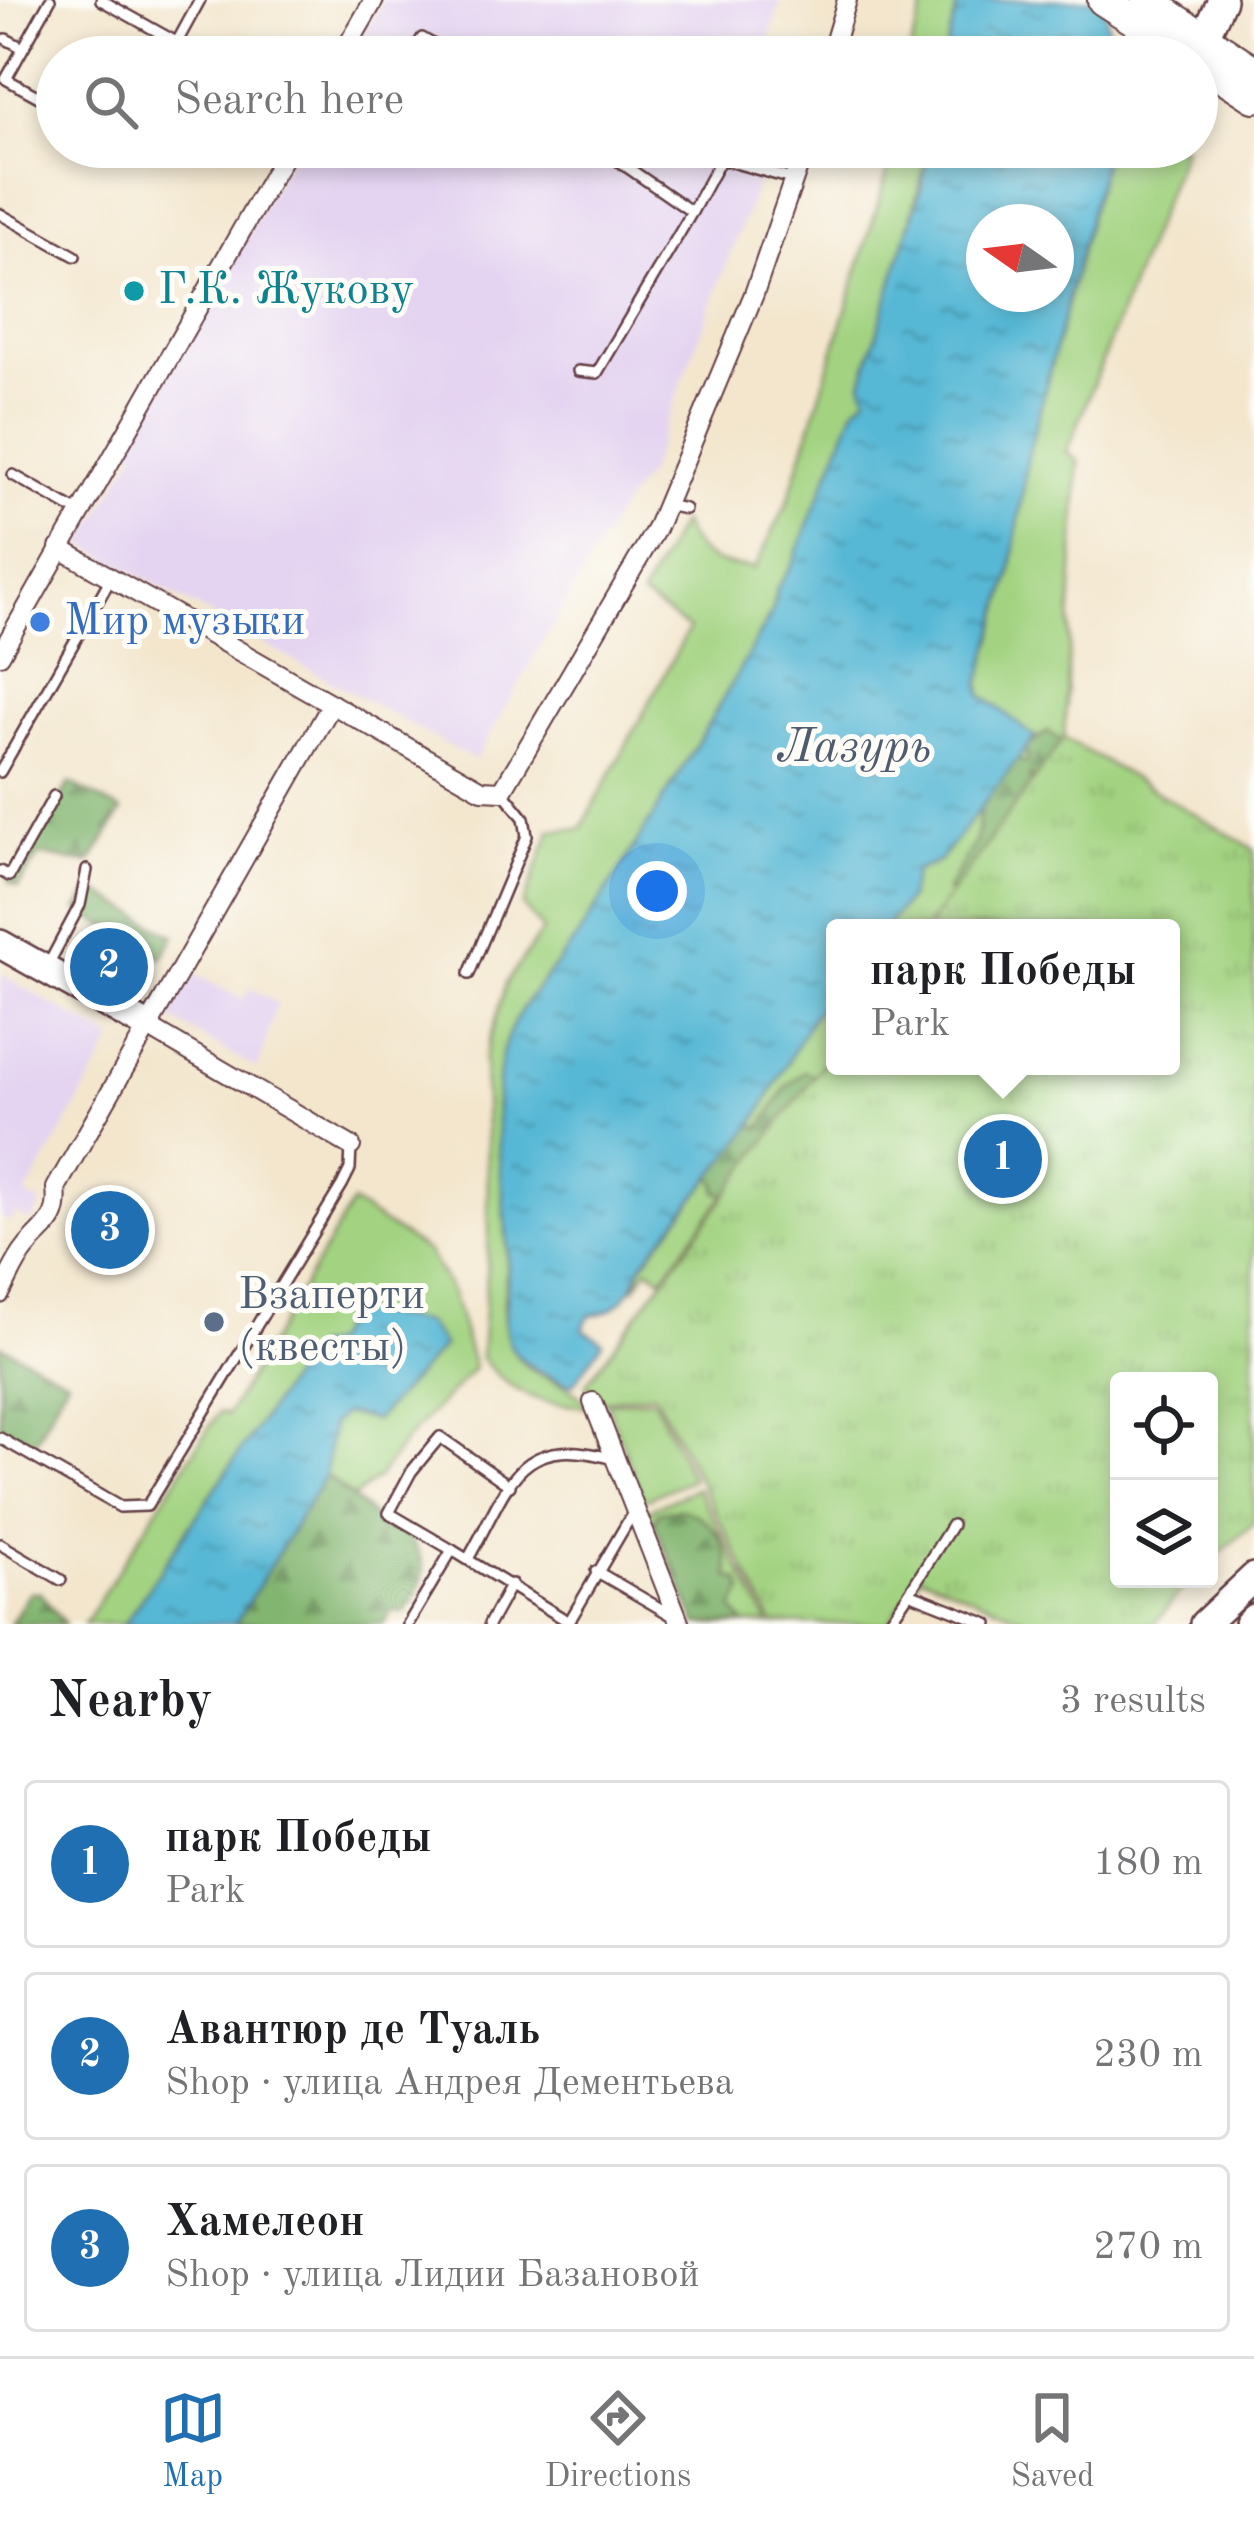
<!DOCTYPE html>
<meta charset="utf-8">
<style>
:root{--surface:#fff;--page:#f2f2f2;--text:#202124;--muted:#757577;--line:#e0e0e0;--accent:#1f6fb2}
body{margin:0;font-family:"Old Standard TT",serif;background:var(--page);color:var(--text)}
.controls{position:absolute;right:36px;bottom:36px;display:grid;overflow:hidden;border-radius:12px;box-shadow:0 6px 18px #0003}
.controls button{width:108px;height:108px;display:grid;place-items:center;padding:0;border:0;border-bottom:3px solid var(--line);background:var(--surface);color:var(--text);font:60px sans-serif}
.compass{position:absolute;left:966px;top:204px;width:108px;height:108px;border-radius:50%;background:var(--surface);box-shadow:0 6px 18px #0003;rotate:284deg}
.you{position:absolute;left:657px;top:891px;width:42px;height:42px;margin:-30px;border:9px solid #fff;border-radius:50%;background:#1a73e8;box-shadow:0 0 0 18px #1a73e833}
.badge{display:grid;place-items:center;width:78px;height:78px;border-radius:50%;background:var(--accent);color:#fff;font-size:39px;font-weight:700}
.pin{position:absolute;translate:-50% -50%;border:6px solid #fff;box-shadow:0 3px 12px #0006}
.popup{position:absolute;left:826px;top:919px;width:354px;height:156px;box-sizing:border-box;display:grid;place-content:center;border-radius:12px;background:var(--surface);filter:drop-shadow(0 3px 9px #0005);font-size:39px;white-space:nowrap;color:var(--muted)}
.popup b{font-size:45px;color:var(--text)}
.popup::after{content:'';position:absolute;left:50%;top:100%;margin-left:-24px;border:24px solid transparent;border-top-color:var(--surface)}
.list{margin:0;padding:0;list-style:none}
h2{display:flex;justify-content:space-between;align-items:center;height:156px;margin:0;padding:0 48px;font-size:51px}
h2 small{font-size:39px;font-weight:400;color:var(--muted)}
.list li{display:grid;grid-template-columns:78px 1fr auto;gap:36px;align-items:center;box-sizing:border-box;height:168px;margin:0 24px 24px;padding:0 24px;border:3px solid var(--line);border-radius:12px}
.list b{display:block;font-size:45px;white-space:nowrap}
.list p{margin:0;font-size:39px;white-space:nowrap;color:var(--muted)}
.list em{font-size:39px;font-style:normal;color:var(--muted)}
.icon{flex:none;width:66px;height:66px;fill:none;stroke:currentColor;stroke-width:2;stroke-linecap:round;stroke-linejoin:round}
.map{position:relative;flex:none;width:1254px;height:1624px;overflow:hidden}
.search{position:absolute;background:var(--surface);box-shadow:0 6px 18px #0003;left:36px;right:36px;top:36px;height:132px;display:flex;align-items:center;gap:30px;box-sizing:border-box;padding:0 42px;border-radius:66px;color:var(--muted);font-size:45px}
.sheet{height:732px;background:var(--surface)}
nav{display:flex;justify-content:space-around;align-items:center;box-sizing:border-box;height:168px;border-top:3px solid var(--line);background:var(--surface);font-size:33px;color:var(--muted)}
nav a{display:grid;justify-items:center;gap:6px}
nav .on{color:var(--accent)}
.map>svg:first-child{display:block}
</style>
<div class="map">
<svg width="1254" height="1624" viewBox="0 0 1254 1624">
<defs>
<pattern id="forest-firs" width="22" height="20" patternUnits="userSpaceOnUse" patternTransform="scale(3)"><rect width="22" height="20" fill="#82b56f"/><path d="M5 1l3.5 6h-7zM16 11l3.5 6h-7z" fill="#6c935b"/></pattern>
<pattern id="park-tufts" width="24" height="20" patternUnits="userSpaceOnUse" patternTransform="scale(3)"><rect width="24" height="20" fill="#a3d381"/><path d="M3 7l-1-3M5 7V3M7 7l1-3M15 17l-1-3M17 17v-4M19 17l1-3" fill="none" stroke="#8eb570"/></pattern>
<pattern id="water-ripples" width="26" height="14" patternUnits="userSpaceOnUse" patternTransform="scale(3)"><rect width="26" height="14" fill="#56b8d5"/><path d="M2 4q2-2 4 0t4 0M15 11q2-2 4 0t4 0" fill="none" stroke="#4995ad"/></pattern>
</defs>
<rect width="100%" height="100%" fill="#fdfcf7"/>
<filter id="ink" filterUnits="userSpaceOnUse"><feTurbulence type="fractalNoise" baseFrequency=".00833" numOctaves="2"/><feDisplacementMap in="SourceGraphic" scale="24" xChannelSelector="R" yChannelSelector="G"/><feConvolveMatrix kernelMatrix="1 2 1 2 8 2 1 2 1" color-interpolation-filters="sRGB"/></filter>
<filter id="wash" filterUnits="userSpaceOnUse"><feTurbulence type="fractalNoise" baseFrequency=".004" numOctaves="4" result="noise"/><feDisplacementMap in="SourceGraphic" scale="48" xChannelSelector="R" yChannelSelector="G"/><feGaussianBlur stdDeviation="2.7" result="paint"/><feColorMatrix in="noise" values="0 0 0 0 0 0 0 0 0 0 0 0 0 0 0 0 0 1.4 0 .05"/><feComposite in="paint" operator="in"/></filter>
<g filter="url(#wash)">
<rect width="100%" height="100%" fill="#f3e6cd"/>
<g fill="#e4d3f1">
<path d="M 383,0 L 781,0 L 763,57 L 350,57 Z"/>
<path d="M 297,147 L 771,147 L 647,474 L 619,510 L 475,760 L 82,544 L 136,451 L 125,444 Z"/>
<path d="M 189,971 L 243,1000 L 250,988 L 277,1003 L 258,1069 L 166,1016 Z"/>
<path d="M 0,974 L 114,1040 L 26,1195 L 42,1205 L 31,1222 L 16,1214 L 10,1222 L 0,1216 Z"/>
</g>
<g fill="#a3d381" stroke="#767956" stroke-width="3">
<path d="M 926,0 L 959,0 L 944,57 L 908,57 Z"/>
<path d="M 895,147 L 929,147 L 867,396 L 855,408 L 792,566 L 777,588 L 773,610 C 713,720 649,825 582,930 C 554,974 511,1006 501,1060 C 490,1123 505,1188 507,1250 C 509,1286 493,1323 517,1356 C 535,1382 563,1374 589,1406 C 541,1406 513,1395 481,1358 L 489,1233 L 484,1059 L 506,983 L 543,930 L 523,906 L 551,830 L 581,829 L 689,629 L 641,596 L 681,522 C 696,559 717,566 755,568 L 788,502 Z"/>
<path d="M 1107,147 L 1184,147 L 1067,453 L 1079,461 L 1064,738 L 1254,849 L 1049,766 L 926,928 L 885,928 L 908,899 L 910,880 L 982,695 L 980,683 L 1011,573 L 1028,455 Z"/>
<path d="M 835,989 L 835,1048 L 662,1278 L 648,1268 L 634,1290 L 642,1265 L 754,1124 L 812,1017 Z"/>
<path d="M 352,1203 L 428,1252 L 452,1293 L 474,1368 L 404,1442 L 379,1477 L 353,1498 L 325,1475 L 332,1424 L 344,1412 L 375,1420 L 443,1346 L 344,1319 L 331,1343 L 314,1347 L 302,1360 L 124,1624 L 84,1624 L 219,1412 L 227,1415 Z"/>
<path d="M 653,1398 L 692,1479 L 644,1500 L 607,1403 Z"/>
<path d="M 697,1488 L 769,1624 L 697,1624 L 648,1510 Z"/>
</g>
<g fill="url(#forest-firs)" stroke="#666a4d" stroke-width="3">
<path d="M 1048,731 L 1067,746 L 1041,781 L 1030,776 L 1031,794 L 951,898 L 947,890 L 976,841 L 982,798 L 1014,758 L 1026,763 L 1029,755 L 1021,751 Z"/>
<path d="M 70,783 L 122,811 L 91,862 C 71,864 58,855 39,856 L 18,887 L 8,882 Z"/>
<path d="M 91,888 L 175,936 L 162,958 L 78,910 Z"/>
<path d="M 805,1071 L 816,1076 L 730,1195 L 717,1192 L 716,1181 L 708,1176 L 747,1124 L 761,1128 L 787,1086 Z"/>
<path d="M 0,1345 L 67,1379 L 34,1445 L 0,1428 Z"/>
<path d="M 325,1475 L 375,1518 L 379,1529 L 400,1530 C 431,1558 429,1579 405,1612 L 393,1610 L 383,1624 L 235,1624 Z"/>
<path d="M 680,1509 C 711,1515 730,1546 729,1577 L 739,1580 L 743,1591 L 733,1609 L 745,1624 L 697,1624 L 655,1524 L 658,1512 Z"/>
<path d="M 30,1592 L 40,1593 L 65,1624 L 10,1624 Z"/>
</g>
<path fill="url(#park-tufts)" stroke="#767956" stroke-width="3" d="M 1064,738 L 1254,849 L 1254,1523 L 1209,1563 L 1209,1381 L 1119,1381 L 1119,1579 L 1191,1579 L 1154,1624 L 1037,1624 L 921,1575 L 888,1624 L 773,1624 L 654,1393 L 593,1402 L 586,1384 L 835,1048 L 835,1066 L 1171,1066 L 1171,928 L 926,928 Z"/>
<g fill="url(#water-ripples)" stroke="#506c80" stroke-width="3" fill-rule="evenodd">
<path d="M 959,0 L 1104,0 L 1112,57 L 944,57 Z"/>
<path d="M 929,147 L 1107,147 L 1028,455 L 1011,573 L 980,683 L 982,695 L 1035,737 L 939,862 L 915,871 L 908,899 L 885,928 L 835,928 L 835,989 L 812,1017 L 754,1124 L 642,1264 C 634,1290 618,1314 589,1315 L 583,1329 L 603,1342 L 573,1385 C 481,1353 510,1328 508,1251 C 505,1188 490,1123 501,1060 C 510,1007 554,974 582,930 C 649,825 713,720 773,610 L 777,588 L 792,566 L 855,408 L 867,396 L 862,382 L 922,185 ZM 1056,222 L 1056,294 L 984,294 L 984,222 Z"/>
<path d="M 360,1311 L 426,1323 L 443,1346 L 375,1420 L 344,1413 L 332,1424 L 325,1475 L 235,1624 L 124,1624 L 302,1360 L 314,1347 L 331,1343 L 344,1319 Z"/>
</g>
</g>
<g filter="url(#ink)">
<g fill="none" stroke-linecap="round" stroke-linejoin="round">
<g stroke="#633d43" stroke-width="14">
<g id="lane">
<path d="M 50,0 L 6,79 L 57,107"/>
<path d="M 101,0 L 196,53 L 193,57"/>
<path d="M 6,39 L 23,48"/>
<path d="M 177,42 L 200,0"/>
<path d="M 411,57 L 422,38 L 455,57"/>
<path d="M 598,147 L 692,212 L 721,159 L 795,180"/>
<path d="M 843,154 L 845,147"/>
<path d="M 0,214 L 75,256"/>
<path d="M 578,371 L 597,373 L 692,212"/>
<path d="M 13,475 L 80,513"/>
<path d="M 666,505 L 685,509"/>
<path d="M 0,772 L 111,578"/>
<path d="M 0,871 L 9,876 L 54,796"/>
<path d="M 48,965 L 80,905 L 87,870"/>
<path d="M 469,974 L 527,836 L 524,818 L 502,791"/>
<path d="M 0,1438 L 120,1507 L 147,1506 L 342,1185 L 350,1169 L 351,1146"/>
<path d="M 0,1544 L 61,1580"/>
<path d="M 452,1550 L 389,1513 L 411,1472 L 440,1437 L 510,1486"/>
<path d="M 468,1559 C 510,1486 516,1431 613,1459"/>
<path d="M 596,1571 L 673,1616"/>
<path d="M 909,1593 L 952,1525"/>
<path d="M 408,1624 L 452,1550 L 569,1622 L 634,1511"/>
<path d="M 489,1624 L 511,1584"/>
<path d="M 888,1624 L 909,1593 L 988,1624"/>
</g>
</g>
<g stroke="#633d43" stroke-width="22">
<g id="street">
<path d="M 341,57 L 374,0"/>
<path d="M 830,57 L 847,0"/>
<path d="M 59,548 L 482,790 L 502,791 L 656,529 L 754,294 L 805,147"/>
<path d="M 0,655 L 289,147"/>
<path d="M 148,1027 L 351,1146"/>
<path d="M 0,1294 C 8,1280 15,1261 26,1248 C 45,1225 60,1222 56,1188 L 332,704"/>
<path d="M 593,1402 L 680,1624"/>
</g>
</g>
<g stroke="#633d43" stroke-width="32">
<g id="secondary">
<path d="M 1196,56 L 1222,0"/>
<path d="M 0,944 L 148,1027"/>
<path d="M 1204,1624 L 1254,1577"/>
<path d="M 1248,1624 L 1254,1618"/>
</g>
</g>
<g stroke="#633d43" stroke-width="34">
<g id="primary">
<path d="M 1103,0 L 1192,57"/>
<path d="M 1147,0 L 1254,71"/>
<path d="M 1197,60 L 1254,97"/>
</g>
</g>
<use href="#lane" stroke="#fff" stroke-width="9"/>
<use href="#street" stroke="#fff" stroke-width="18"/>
<use href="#secondary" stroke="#fff" stroke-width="27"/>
<use href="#primary" stroke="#fff" stroke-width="30"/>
</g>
</g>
<circle fill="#0f9aa8" stroke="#fdfcf7" stroke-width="4.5" cx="134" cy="291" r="12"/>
<circle fill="#3f7fe0" stroke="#fdfcf7" stroke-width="4.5" cx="40" cy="622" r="12"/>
<circle fill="#5c6f8a" stroke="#fdfcf7" stroke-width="4.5" cx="214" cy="1322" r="12"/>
<g text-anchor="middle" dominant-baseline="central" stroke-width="10" stroke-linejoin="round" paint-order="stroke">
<g font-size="45" fill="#0d838f" stroke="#fdfcf7" text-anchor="start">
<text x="158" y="291">Г.К. Жукову</text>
</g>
<g font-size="45" fill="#366cbe" stroke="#fdfcf7" text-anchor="start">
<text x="64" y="622">Мир музыки</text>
</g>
<g font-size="45" fill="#4e5e75" stroke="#fdfcf7" text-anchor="start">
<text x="238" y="1296">Взаперти<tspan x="238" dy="52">(квесты)</tspan></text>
</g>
<g font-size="48" font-style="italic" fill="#4f5c6f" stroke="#fdfcf7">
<text x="854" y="748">Лазурь</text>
</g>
</g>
</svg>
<div class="controls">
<button><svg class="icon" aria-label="locate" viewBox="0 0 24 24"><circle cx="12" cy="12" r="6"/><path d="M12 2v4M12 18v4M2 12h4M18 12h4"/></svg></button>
<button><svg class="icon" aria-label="layers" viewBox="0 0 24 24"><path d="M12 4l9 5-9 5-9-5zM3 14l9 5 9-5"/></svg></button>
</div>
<svg class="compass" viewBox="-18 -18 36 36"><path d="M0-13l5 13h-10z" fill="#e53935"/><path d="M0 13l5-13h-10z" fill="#757577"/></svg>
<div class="you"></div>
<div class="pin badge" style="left:1003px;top:1159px">1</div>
<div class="popup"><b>парк Победы</b>Park</div>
<div class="pin badge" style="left:109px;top:967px">2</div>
<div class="pin badge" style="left:110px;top:1230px">3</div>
<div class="search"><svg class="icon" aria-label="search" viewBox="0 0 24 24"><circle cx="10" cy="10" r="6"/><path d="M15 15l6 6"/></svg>Search here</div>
</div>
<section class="sheet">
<h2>Nearby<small>3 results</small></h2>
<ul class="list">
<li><span class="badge">1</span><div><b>парк Победы</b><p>Park</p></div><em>180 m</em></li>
<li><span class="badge">2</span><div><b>Авантюр де Туаль</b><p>Shop · улица Андрея Дементьева</p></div><em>230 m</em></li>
<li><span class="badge">3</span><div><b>Хамелеон</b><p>Shop · улица Лидии Базановой</p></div><em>270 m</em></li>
</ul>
</section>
<nav>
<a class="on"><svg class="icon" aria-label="map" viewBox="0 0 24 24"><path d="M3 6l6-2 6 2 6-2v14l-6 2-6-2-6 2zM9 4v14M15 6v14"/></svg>Map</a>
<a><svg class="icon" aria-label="directions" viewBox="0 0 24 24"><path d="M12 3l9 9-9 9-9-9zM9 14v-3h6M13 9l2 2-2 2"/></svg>Directions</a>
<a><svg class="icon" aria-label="saved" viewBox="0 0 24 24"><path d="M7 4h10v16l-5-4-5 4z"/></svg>Saved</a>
</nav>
